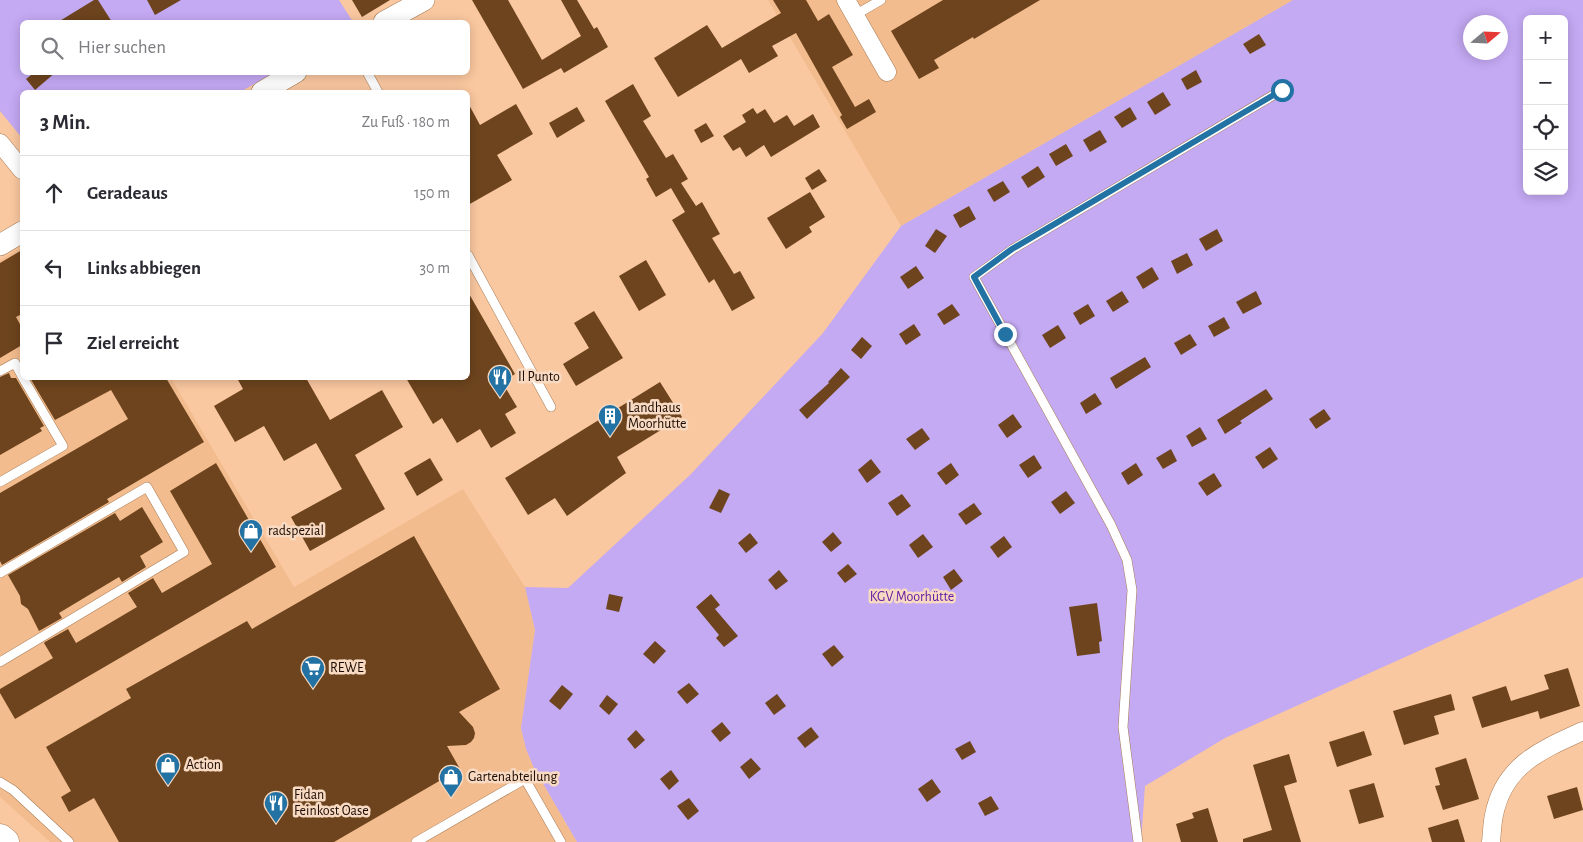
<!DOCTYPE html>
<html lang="de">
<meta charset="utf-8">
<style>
:root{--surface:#fff;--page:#f7f7f7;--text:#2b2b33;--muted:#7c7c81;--line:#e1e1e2}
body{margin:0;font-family:"Alegreya Sans",sans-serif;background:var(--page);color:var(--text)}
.controls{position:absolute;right:15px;top:15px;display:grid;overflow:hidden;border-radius:8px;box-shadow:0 2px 12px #0003}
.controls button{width:45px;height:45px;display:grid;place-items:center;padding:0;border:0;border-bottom:1px solid var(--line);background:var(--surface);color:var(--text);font:25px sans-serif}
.compass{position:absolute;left:1463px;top:15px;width:45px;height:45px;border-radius:50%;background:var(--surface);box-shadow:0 2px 12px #0003;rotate:71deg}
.stop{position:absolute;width:15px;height:15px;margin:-11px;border:4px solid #2272a4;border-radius:50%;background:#fff}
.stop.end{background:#2272a4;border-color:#fff;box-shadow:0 1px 5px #0008}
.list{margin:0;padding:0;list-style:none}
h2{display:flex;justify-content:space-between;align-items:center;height:65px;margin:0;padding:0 20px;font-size:21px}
h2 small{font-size:16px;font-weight:400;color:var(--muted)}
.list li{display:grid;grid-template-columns:32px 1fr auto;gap:15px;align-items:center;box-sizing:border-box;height:75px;padding:0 20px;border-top:1px solid var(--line)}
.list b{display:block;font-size:19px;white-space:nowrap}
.list em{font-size:16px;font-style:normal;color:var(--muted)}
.icon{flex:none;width:28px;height:28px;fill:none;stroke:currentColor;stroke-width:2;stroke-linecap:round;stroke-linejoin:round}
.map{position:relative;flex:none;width:1583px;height:842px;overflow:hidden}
.search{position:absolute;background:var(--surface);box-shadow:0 2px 12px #0003;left:20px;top:20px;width:450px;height:55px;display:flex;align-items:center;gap:12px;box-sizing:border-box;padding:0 18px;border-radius:8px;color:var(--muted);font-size:19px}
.panel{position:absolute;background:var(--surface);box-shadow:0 2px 12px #0003;left:20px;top:90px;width:450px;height:290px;border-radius:8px}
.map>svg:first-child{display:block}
</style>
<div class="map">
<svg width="1583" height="842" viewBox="0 0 1583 842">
<rect width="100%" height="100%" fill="#fac8a0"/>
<g fill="#f3bc8e">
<path d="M 768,0 L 1293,0 L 901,226 Z"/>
<path d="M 22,247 L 22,378 L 171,378 L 294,587 L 463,489 L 525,587 L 535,630 L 521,728 L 526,749 L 534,768 L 577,842 L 50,842 L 0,797 L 0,260 Z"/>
</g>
<g fill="#c4a9f3" fill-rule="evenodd">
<path d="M 0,0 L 339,0 L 353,22 L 22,22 L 22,72 L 274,73 L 240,92 L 22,92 L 22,138 L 0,111 Z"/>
<path d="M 1293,0 L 1583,0 L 1583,577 L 1225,738 L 1145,786 L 1141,842 L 577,842 L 534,768 L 526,749 L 521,728 L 535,630 L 525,587 L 568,588 L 691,474 L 823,333 L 901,226 ZM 1527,19 L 1564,19 L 1564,191 L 1527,191 ZM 1470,22 L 1500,22 L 1500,52 L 1470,52 Z"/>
</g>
<g fill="#6d441d">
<path d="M 94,0 L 98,0 L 112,22 L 58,22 Z"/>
<path d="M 147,0 L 181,0 L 155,15 Z"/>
<path d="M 352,0 L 390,0 L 362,17 Z"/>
<path d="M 472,0 L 508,0 L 542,60 L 581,36 L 561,0 L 577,0 L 594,29 L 597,27 L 608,47 L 564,73 L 561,68 L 523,89 Z"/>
<path d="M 773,0 L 806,0 L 818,21 L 829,14 L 853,55 L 832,67 L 855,107 L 869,99 L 876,112 L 847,129 L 840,117 L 842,115 L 796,33 L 772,46 L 778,56 L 749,73 L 741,59 L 678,97 L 654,58 L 707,25 L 722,48 L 781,13 Z"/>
<path d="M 943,0 L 1040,0 L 974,39 L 973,37 L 934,60 L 939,68 L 919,79 L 891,31 Z"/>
<path d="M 1259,34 L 1266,45 L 1250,54 L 1243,44 Z"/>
<path d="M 1196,70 L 1202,82 L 1187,90 L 1181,79 Z"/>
<path d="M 35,72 L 56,72 L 35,90 L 26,79 Z"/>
<path d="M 633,84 L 651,116 L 643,121 L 666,158 L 673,154 L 688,179 L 681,183 L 696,206 L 702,202 L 720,234 L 712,238 L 734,274 L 740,271 L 755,298 L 732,311 L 714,279 L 709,283 L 672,220 L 685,212 L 671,188 L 656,197 L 646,179 L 649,177 L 605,101 Z"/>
<path d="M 1163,92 L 1171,105 L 1155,115 L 1147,102 Z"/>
<path d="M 468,103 L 480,125 L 516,104 L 533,134 L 497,155 L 512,180 L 468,205 Z"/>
<path d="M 577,107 L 585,121 L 557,138 L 549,123 Z"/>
<path d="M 1130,107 L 1137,119 L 1122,128 L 1114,117 Z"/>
<path d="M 753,108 L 757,114 L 765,109 L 774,123 L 787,115 L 794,126 L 813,114 L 820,127 L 771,157 L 764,145 L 746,157 L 740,147 L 733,151 L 723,136 L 746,122 L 742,115 Z"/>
<path d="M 706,123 L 714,136 L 701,143 L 694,130 Z"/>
<path d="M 1100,130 L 1107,142 L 1090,152 L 1083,140 Z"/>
<path d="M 1066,144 L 1073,156 L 1056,166 L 1049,154 Z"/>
<path d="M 1038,166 L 1045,177 L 1028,188 L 1021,177 Z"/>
<path d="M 819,169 L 827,181 L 812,190 L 805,178 Z"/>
<path d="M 1003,181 L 1010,192 L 994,202 L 987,190 Z"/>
<path d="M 810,192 L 825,217 L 809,227 L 812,232 L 786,249 L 767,218 Z"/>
<path d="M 969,206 L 976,219 L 960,228 L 953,215 Z"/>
<path d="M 936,229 L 947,236 L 935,253 L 925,246 Z"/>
<path d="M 1217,229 L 1223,241 L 1206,251 L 1199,239 Z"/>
<path d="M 22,250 L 22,314 L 16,317 L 22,328 L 22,345 L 0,358 L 0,263 Z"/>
<path d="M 1187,253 L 1193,265 L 1177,274 L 1171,261 Z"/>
<path d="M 646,260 L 666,295 L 639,311 L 619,276 Z"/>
<path d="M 916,266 L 924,278 L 908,289 L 900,277 Z"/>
<path d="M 1152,267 L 1159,279 L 1143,289 L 1136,277 Z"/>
<path d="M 1122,291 L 1129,302 L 1113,312 L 1106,301 Z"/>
<path d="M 1256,291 L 1262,304 L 1243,314 L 1236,302 Z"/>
<path d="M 468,292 L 515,374 L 502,382 L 517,407 L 505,414 L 516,433 L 491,448 L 480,429 L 457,443 L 442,418 L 433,424 L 406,378 L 468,378 Z"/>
<path d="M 952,304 L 960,315 L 944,325 L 937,314 Z"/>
<path d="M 1088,304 L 1095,316 L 1080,325 L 1073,313 Z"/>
<path d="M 594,311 L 623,358 L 576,386 L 563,364 L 589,348 L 574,323 Z"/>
<path d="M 1224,317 L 1230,328 L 1214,337 L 1208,326 Z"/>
<path d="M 914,324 L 921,335 L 906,345 L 899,334 Z"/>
<path d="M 1058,325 L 1066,338 L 1050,348 L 1042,335 Z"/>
<path d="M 1190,334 L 1197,345 L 1181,355 L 1174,343 Z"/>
<path d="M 862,337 L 872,346 L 861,359 L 851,350 Z"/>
<path d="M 1145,357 L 1151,367 L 1116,389 L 1110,378 Z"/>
<path d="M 841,368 L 850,377 L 807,419 L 799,410 L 829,383 L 828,382 Z"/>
<path d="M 9,373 L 11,378 L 16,378 L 44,426 L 40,428 L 42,431 L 0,455 L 0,377 Z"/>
<path d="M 30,378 L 166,378 L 204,442 L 107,499 L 109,502 L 2,565 L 0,561 L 0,493 L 128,419 L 111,390 L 55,420 Z"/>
<path d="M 237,378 L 306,378 L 330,420 L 382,390 L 403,427 L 355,455 L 385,509 L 310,551 L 291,517 L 342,489 L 316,443 L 284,461 L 264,426 L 235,442 L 214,406 L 243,389 Z"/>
<path d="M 660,382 L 682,417 L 617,457 L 626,473 L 567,516 L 555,498 L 528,515 L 505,478 Z"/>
<path d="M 1266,389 L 1273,399 L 1240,421 L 1242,423 L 1225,434 L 1217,420 Z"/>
<path d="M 1095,393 L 1102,404 L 1086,414 L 1080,403 Z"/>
<path d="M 1324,409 L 1331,419 L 1316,429 L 1309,419 Z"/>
<path d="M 1013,414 L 1022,427 L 1007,438 L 998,425 Z"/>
<path d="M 1200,427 L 1207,439 L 1192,447 L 1186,436 Z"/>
<path d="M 922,428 L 930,439 L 915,450 L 906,439 Z"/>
<path d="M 1270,447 L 1278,459 L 1263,469 L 1255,457 Z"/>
<path d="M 1171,449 L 1177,461 L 1163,469 L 1156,458 Z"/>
<path d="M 1034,455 L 1042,468 L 1028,478 L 1019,465 Z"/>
<path d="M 430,458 L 443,480 L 417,496 L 404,473 Z"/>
<path d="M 871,459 L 881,472 L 867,483 L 858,470 Z"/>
<path d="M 216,463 L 276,567 L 15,719 L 0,693 L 0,689 L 53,658 L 44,643 L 45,642 L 68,629 L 76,643 L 137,607 L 128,593 L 153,578 L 162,593 L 212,564 L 170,491 Z"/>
<path d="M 951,463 L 959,475 L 946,485 L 937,473 Z"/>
<path d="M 1136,463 L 1143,475 L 1128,485 L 1121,473 Z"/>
<path d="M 1214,473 L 1222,486 L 1207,496 L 1198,483 Z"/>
<path d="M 719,489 L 730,494 L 721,513 L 709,508 Z"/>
<path d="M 1066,491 L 1075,503 L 1060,514 L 1051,502 Z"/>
<path d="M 902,494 L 911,506 L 897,516 L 888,503 Z"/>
<path d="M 974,503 L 982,514 L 966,525 L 958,514 Z"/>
<path d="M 142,507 L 163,542 L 140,556 L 146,567 L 122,582 L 119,577 L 59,613 L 62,618 L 39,631 L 28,609 L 21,604 L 20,596 L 8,575 L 115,513 L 120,521 Z"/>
<path d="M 833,532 L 842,543 L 831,552 L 822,542 Z"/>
<path d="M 750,533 L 758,543 L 746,553 L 738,543 Z"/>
<path d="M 923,534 L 933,547 L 918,558 L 909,545 Z"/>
<path d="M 414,536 L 500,689 L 459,712 L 473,727 L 475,733 L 474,738 L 471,742 L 466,745 L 447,746 L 460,769 L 334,842 L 119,842 L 94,798 L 69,812 L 61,797 L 71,791 L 46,747 L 131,698 L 126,689 L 247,621 L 252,629 Z"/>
<path d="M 1004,536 L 1012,547 L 998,558 L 990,547 Z"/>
<path d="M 848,564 L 857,574 L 845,583 L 837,573 Z"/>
<path d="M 954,569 L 963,581 L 951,590 L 943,577 Z"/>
<path d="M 779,570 L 788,581 L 776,590 L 768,580 Z"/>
<path d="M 609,594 L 623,597 L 619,612 L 606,609 Z"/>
<path d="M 711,594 L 720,605 L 715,609 L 738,636 L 724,647 L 716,638 L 719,635 L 696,607 Z"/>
<path d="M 1097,603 L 1102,641 L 1099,642 L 1100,653 L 1077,656 L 1069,607 Z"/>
<path d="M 655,641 L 666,651 L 654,664 L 643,654 Z"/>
<path d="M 834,645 L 844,657 L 832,667 L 822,654 Z"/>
<path d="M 1568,668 L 1580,706 L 1540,719 L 1538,711 L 1482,728 L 1472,697 L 1506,686 L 1511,701 L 1549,689 L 1544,675 Z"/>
<path d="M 689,683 L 699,694 L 687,704 L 677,692 Z"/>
<path d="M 562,685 L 573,694 L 560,710 L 549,701 Z"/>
<path d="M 777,694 L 786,706 L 774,715 L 765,703 Z"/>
<path d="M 1451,694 L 1455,710 L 1434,716 L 1439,734 L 1404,745 L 1393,711 Z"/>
<path d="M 607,695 L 618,704 L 609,715 L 599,706 Z"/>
<path d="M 722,722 L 731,733 L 720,742 L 711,731 Z"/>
<path d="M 811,727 L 819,737 L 805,748 L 797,738 Z"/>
<path d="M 636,730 L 645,740 L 635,749 L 627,739 Z"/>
<path d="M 1364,731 L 1372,755 L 1337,767 L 1329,742 Z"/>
<path d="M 970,741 L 976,752 L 962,760 L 955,749 Z"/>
<path d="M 1289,754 L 1297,782 L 1284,786 L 1301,842 L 1243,842 L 1243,839 L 1272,830 L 1253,765 Z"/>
<path d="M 751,758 L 761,769 L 749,779 L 740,767 Z"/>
<path d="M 1466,758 L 1479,799 L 1443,810 L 1435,786 L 1440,785 L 1435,768 Z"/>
<path d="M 671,770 L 679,781 L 669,790 L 660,779 Z"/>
<path d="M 932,779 L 941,792 L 927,802 L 918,789 Z"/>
<path d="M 1374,783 L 1384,817 L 1359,824 L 1349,790 Z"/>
<path d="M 1577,787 L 1583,810 L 1554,819 L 1547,796 Z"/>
<path d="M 991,796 L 999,809 L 985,816 L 978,803 Z"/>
<path d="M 689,798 L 699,811 L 688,820 L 677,806 Z"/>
<path d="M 1208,808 L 1218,842 L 1181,842 L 1176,824 L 1194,818 L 1192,813 Z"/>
<path d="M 1458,819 L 1465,842 L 1432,842 L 1428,828 Z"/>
</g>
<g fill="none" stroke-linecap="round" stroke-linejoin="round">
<g stroke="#a87b54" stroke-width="10">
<g id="service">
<path d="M 855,15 L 881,0"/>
<path d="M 367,72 L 378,92"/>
<path d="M 468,255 L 551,407"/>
<path d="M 0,371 L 15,363 L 22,376"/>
<path d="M 0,482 L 63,446 L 23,378"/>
<path d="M 0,573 L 147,487 L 184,552 L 0,662"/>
<path d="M 0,782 L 13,790 L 69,842"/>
<path d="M 416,842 L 525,779 L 561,842"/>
<path d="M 1138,842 L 1123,727 L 1132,590 L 1127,560 L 1111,525 L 974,277 L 1013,249 L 1282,90"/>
</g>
</g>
<g stroke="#a87b54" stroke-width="19">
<g id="minor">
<path d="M 846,0 L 887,72"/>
<path d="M 0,143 L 22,170"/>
<path d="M 1491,842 C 1492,833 1492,824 1494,815 C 1504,765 1541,750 1583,731"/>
</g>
</g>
<g stroke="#a87b54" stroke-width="22">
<g id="tertiary">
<path d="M 384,22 L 424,0"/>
<path d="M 262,92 L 296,72"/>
<path d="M 0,245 L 22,232"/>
</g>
</g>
<g stroke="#a87b54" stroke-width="29">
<path id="primary" d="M 0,838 L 5,842"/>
</g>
<use href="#service" stroke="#fff" stroke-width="9"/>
<use href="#minor" stroke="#fff" stroke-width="18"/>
<use href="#tertiary" stroke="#fff" stroke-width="21"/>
<use href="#primary" stroke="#fff" stroke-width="28"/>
</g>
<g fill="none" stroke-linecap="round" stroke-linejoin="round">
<path stroke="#2272a4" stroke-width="6" d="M 1005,334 L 974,277 L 1012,249 L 1282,90"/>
</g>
<defs>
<g id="restaurant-pin" transform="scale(1.25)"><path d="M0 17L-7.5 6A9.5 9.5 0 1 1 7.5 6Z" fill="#2272a4" stroke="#f8dac2"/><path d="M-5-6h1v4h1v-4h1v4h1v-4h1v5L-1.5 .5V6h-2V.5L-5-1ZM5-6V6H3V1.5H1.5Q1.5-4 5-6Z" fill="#fff"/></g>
<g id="building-pin" transform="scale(1.25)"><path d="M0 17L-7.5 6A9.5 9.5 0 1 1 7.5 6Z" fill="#2272a4" stroke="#f8dac2"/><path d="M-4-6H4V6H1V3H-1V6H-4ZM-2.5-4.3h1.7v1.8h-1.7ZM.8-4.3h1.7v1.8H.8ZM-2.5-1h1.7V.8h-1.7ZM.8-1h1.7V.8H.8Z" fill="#fff"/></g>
<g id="shop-pin" transform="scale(1.25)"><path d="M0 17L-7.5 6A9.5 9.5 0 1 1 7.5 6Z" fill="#2272a4" stroke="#f8dac2"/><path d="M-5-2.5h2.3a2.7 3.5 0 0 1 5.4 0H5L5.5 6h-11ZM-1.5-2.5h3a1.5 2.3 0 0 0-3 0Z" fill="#fff"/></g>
<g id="supermarket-pin" transform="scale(1.25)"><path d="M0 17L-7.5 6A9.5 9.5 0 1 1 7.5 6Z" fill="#2272a4" stroke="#f8dac2"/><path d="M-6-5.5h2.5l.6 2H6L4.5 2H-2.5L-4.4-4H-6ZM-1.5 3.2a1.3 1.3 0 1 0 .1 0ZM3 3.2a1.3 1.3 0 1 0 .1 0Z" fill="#fff"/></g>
</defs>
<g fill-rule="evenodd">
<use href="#restaurant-pin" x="500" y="377"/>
<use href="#building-pin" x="610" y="416"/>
<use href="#shop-pin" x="251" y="531"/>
<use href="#supermarket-pin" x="313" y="668"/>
<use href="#shop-pin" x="168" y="765"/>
<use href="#shop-pin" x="451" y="777"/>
<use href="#restaurant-pin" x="276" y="803"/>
</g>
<g text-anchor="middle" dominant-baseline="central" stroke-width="5" stroke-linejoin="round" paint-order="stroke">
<g font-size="14" fill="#1b0a00" stroke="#f8dac2" text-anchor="start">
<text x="518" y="377">Il Punto</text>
<text x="628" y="408">Landhaus<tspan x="628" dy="16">Moorhütte</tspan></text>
<text x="268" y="531">radspezial</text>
<text x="330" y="668">REWE</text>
<text x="186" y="765">Action</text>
<text x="468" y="777">Gartenabteilung</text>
<text x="294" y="795">Fidan<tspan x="294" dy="16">Feinkost Oase</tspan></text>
</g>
<g font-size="14" fill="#621aa4" stroke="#f8dac2">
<text x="912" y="597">KGV Moorhütte</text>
</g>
</g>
</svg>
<div class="controls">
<button>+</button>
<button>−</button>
<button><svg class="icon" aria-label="locate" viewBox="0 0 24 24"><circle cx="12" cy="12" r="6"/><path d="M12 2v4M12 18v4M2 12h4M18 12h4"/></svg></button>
<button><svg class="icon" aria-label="layers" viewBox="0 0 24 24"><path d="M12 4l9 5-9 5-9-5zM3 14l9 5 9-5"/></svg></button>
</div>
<svg class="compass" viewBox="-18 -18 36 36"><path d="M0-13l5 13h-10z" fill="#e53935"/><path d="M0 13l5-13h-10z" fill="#7c7c81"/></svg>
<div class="stop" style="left:1282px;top:90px"></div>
<div class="stop end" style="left:1005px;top:334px"></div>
<div class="search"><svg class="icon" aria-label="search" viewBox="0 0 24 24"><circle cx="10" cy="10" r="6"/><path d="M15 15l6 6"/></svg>Hier suchen</div>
<section class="panel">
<h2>3 Min.<small>Zu Fuß · 180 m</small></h2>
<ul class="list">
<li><svg class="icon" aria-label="ahead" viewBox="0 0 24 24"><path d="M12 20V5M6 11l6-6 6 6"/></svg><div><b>Geradeaus</b></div><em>150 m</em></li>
<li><svg class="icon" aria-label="left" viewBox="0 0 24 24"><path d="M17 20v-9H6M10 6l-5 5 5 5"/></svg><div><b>Links abbiegen</b></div><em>30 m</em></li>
<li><svg class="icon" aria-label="arrive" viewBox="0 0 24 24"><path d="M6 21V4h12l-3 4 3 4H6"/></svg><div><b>Ziel erreicht</b></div></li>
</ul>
</section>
</div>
